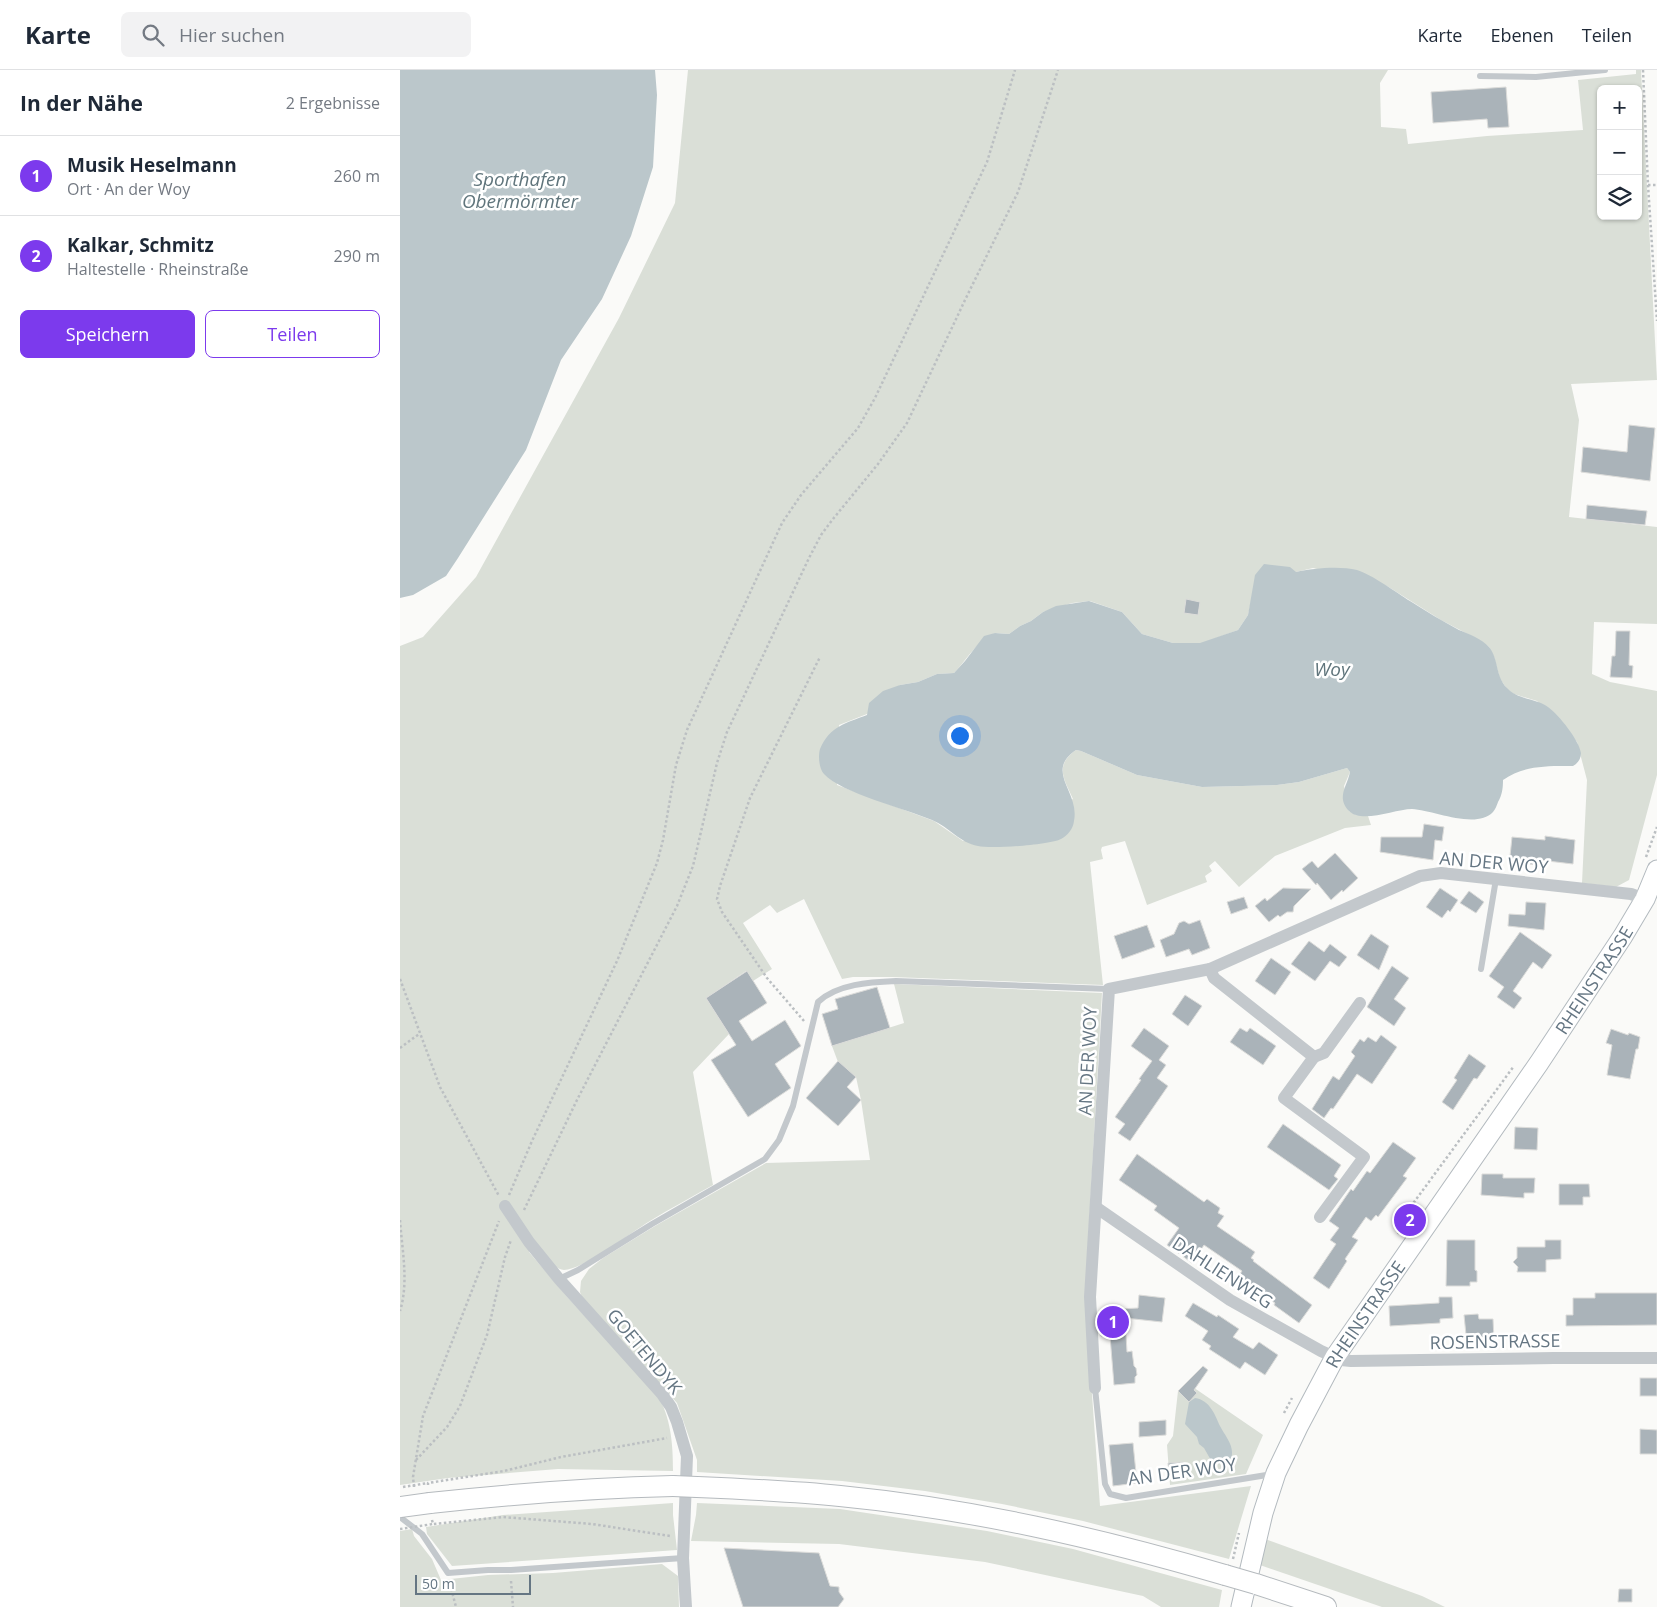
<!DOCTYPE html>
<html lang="de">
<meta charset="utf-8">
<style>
:root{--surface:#fff;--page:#f2f2f3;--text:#1f2937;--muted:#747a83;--line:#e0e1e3;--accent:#7c3aed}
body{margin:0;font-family:"Open Sans",sans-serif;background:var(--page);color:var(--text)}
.controls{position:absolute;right:15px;top:15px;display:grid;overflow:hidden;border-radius:8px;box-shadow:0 1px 4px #0004}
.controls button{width:45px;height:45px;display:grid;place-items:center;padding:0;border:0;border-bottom:1px solid var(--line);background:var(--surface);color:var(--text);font:25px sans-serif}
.scale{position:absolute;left:15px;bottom:12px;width:116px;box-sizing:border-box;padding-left:5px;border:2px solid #657683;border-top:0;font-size:14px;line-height:18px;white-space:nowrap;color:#657683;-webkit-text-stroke:4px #fff;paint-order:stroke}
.you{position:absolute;left:559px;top:665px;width:18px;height:18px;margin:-12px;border:4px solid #fff;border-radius:50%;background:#1a73e8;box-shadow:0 0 0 8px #1a73e833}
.badge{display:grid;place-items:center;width:32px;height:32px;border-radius:50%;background:var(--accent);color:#fff;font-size:16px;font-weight:700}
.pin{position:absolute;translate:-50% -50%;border:2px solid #fff;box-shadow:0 1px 5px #0006}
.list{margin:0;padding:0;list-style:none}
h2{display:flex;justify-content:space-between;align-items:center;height:65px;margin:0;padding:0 20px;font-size:21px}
h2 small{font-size:16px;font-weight:400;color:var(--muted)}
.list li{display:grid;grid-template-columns:32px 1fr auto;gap:15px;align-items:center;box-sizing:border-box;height:80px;padding:0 20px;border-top:1px solid var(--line)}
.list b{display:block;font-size:19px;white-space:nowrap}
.list p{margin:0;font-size:16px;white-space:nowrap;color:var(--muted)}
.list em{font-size:16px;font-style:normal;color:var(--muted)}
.actions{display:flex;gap:10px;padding:15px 20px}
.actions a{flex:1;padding:11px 0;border:1px solid var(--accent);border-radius:8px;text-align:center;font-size:18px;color:var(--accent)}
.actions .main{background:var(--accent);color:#fff}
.icon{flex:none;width:28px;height:28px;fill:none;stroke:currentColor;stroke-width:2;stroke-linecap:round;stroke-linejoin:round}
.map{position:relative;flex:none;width:1257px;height:1537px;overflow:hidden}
header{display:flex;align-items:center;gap:30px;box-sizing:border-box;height:70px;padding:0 25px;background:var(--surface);border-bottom:1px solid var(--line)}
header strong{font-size:24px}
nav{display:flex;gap:28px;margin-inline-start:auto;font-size:18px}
.search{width:350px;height:45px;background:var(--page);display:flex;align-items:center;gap:12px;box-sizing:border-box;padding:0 18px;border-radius:8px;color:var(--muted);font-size:19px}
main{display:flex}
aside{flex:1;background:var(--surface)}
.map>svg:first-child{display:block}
</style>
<header>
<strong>Karte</strong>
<div class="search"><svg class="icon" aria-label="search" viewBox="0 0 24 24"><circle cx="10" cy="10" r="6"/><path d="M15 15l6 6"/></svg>Hier suchen</div>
<nav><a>Karte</a><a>Ebenen</a><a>Teilen</a></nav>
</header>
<main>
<aside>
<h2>In der Nähe<small>2 Ergebnisse</small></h2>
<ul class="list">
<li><span class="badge">1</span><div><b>Musik Heselmann</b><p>Ort · An der Woy</p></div><em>260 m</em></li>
<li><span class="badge">2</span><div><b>Kalkar, Schmitz</b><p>Haltestelle · Rheinstraße</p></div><em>290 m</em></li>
</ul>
<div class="actions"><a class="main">Speichern</a><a>Teilen</a></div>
</aside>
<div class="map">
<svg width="1257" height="1537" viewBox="0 0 1257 1537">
<rect width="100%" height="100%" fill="#fafaf8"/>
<g fill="#dadfd7" fill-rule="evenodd">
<path d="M 288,0 L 988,0 L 980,13 L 981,57 L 1006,59 L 1008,74 L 1087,66 L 1183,60 L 1178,10 L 1236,4 L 1236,0 L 1241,0 L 1257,310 L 1171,314 L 1179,350 L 1169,447 L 1257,457 L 1257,554 L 1194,552 L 1192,604 L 1210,612 L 1257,621 L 1257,705 L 1229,810 L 1216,817 L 1182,813 L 1187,710 L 1177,672 L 1137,631 L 1114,624 L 1108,620 L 1100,609 L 1094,587 L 1089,577 L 1081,571 L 1041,550 L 987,516 L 913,498 L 896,502 L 852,527 L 848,545 L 838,560 L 800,574 L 773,573 L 742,564 L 722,542 L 690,531 L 672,533 L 643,542 L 631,551 L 620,556 L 609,564 C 605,564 600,563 597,563 C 581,565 565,592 554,603 L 537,604 L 518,612 L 500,615 L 467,644 L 439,655 L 437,715 L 534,751 L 563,771 L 673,729 C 664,709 654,696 676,680 L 681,681 L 737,705 L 802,717 L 877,715 L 899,712 L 947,698 L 950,702 L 944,716 L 949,741 L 956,745 L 968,746 L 971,755 L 945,758 L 875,786 L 839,817 L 815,791 L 809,796 L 812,801 L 805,806 L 807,812 L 747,835 L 725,771 L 702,777 L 701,780 L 703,789 L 690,792 L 703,915 L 492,907 L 453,907 L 442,909 L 404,829 L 377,843 L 370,835 L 343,853 L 372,899 L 353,911 L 346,901 L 306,928 L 329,964 L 293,1002 L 313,1115 C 292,1127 271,1138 250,1151 C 232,1162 182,1200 164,1200 C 152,1199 138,1177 131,1169 L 129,1182 L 169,1229 L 257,1324 C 271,1348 273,1373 273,1401 L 158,1399 L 48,1408 L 0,1415 L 0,576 L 23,567 L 76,507 L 219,248 L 275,133 ZM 1201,19 L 1238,19 L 1238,146 L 1201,146 ZM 786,530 L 800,532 L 798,545 L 784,543 Z"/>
<path d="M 494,914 L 702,923 L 685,1227 L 700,1436 L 851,1416 L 829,1489 L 683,1451 L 602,1434 L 525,1421 L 442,1411 L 297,1402 L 297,1390 L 277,1333 L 182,1227 L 180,1222 L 181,1211 L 189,1199 L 203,1188 L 255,1156 L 366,1093 L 470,1090 L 461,1030 L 456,1007 L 438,992 L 432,976 L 504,953 Z"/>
<path d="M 787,1313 L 863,1365 L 846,1404 L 770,1415 L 767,1375 L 773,1366 L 778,1321 Z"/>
<path d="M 273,1433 L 273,1445 L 277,1480 L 52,1496 L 27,1464 L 26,1457 L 103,1445 Z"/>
<path d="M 297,1433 L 440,1439 L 587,1461 L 673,1479 L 822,1520 L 819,1537 L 761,1537 L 743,1526 L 585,1492 L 439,1474 L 291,1471 L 296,1445 Z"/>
<path d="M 12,1459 L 14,1466 L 32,1489 L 41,1510 L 88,1505 L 153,1503 L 262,1494 L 278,1506 L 279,1537 L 0,1537 L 0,1461 Z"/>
<path d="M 865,1469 L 1022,1526 L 1045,1537 L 982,1537 L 857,1494 Z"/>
</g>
<g fill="#bbc7cb">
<path d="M 0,0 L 255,0 L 257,25 L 253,97 L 231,166 L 202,229 L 161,290 L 126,380 L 58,488 L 46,506 L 13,525 L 0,528 Z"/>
<path d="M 864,494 L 890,497 L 896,502 C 914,498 940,496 957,500 C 971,504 997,523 1010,531 C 1026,541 1042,551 1059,560 C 1069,564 1082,569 1089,577 C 1099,589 1095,606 1107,618 C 1118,630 1136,628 1148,637 C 1159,645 1179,670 1181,683 C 1181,689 1178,693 1173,696 C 1148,696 1125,695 1103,710 C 1103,719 1102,725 1098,732 C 1097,735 1095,740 1093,742 C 1076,760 1033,740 1012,739 C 995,739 962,754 949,741 C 936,727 947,717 950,702 L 947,698 L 899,712 L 877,715 L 802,717 L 737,705 L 681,681 L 676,680 C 644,702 680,721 674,751 C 673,759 668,765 661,769 C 650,775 591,779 578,776 C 560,773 549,757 532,750 C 506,739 441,723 424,704 C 419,699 418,686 420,679 C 430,656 446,653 467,645 L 469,633 L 483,621 L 500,615 L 518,612 L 537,604 L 554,603 L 565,591 L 584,566 L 595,563 L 609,564 L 620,556 L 631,551 L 643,542 L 656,536 L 689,531 L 722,542 L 742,564 L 773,573 L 800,573 L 838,560 L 848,545 L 855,505 Z"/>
<path d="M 795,1328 C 810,1330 815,1345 820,1356 C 824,1364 832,1373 832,1382 C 833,1393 820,1396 812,1392 L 804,1378 L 799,1374 L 797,1367 L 785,1354 L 789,1332 Z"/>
</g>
<g fill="#aab3b9" stroke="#dcdcda">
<path d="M 1106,17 L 1109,57 L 1088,58 L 1087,49 L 1033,53 L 1031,22 Z"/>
<path d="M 1229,355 L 1255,358 L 1250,411 L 1181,402 L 1183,377 L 1227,382 Z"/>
<path d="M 1187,435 L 1247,441 L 1245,455 L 1186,449 Z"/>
<path d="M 786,529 L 800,532 L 798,545 L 784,543 Z"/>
<path d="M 1216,561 L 1230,561 L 1229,595 L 1233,596 L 1232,608 L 1210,607 L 1212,586 L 1215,586 Z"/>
<path d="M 1024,754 L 1044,757 L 1042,771 L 1035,770 L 1033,790 L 980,782 L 981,767 L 1022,767 Z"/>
<path d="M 1145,766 L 1175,770 L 1173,794 L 1139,790 L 1138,795 L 1112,792 L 1112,791 L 1109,796 L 1112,767 L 1145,770 Z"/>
<path d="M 935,783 L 958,808 L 943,822 L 942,820 L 931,830 L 917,813 L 916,815 L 902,799 L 912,791 L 918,798 Z"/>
<path d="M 883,818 L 911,819 L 894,836 L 893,842 L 887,842 L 880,847 L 878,845 L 869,852 L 855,836 L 865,828 L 867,831 Z"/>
<path d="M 1040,818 L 1058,830 L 1050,842 L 1048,840 L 1042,848 L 1026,837 Z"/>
<path d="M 1069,821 L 1084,832 L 1076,843 L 1060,833 Z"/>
<path d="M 844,827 L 848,838 L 831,844 L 827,832 Z"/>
<path d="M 1126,832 L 1146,833 L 1144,860 L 1108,856 L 1109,844 L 1125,845 Z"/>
<path d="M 800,850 L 810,878 L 792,885 L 789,879 L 766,887 L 760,870 L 774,864 L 779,853 L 784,851 L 789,854 Z"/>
<path d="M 747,855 L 755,877 L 722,889 L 714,866 Z"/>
<path d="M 1120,862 L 1152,885 L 1142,899 L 1133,892 L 1113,921 L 1122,928 L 1114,939 L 1097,927 L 1104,917 L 1089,906 Z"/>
<path d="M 971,864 L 989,876 L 979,900 L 957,885 Z"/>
<path d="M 909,871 L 924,882 L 930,874 L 947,887 L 939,897 L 930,891 L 915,911 L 891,894 Z"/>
<path d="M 871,888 L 891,902 L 875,925 L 855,911 Z"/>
<path d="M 992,896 L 1009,908 L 994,929 L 1006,938 L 994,956 L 967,937 Z"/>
<path d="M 347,901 L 367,933 L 339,951 L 352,971 L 385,950 L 401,976 L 375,994 L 391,1018 L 348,1047 L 311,990 L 336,975 L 306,928 Z"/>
<path d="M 477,917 L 490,958 L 432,976 L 422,944 L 438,939 L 435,929 Z"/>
<path d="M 785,925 L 802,936 L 788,956 L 772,944 Z"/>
<path d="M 744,958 L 769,976 L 759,990 L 766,995 L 757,1008 L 768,1016 L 730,1071 L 718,1063 L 725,1054 L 715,1047 L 741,1010 L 739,1009 L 752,991 L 731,976 Z"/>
<path d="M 840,958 L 847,962 L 850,958 L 876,976 L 863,995 L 830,972 Z"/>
<path d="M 1211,959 L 1228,965 L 1229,963 L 1240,967 L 1238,979 L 1236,979 L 1230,1009 L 1207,1005 L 1212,975 L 1206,973 Z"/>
<path d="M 981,965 L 997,977 L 972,1014 L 957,1004 L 933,1039 L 931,1038 L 924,1048 L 912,1039 L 933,1006 L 939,1010 L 955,986 L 951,982 L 960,969 L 964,972 L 968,967 L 976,972 Z"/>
<path d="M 1069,984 L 1086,996 L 1077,1009 L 1074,1008 L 1053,1040 L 1042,1032 L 1057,1010 L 1054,1008 Z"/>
<path d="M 438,991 L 456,1007 L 447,1017 L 461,1030 L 438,1056 L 406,1028 Z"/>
<path d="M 883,1054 L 941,1095 L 934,1106 L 938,1109 L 929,1120 L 867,1077 Z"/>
<path d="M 1115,1057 L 1138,1058 L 1137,1080 L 1114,1079 Z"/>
<path d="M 993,1072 L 1016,1088 L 1003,1106 L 1007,1108 L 978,1147 L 976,1145 L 971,1151 L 966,1147 L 952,1167 L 958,1170 L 945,1189 L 947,1191 L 929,1219 L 913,1208 L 936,1174 L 930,1170 L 939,1158 L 929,1151 L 951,1119 L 953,1121 L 967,1101 L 970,1103 Z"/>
<path d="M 737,1084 L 804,1132 L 807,1129 L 820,1138 L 818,1143 L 824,1146 L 817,1156 L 855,1182 L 851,1188 L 854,1190 L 853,1191 L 912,1235 L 899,1253 L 874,1235 L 875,1233 L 838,1207 L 842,1201 L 804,1175 L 792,1193 L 767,1175 L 779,1158 L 754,1140 L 757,1136 L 719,1110 Z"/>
<path d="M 1082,1104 L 1103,1104 L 1103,1108 L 1135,1108 L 1134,1123 L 1124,1123 L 1124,1128 L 1081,1125 Z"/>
<path d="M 1159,1114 L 1189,1114 L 1190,1127 L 1183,1127 L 1183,1135 L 1159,1135 Z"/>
<path d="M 1047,1170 L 1075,1170 L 1075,1200 L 1077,1201 L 1077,1212 L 1070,1212 L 1070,1216 L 1046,1216 Z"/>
<path d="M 1145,1170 L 1161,1170 L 1161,1189 L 1146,1190 L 1146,1202 L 1117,1202 L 1118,1197 L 1113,1192 L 1117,1188 L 1117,1177 L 1145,1177 Z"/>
<path d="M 1195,1223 L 1257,1223 L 1257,1255 L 1166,1256 L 1166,1245 L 1173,1245 L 1173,1228 L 1195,1228 Z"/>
<path d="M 739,1225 L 765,1228 L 762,1252 L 725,1248 L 727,1282 L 732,1281 L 734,1296 L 736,1298 L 737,1305 L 735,1307 L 735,1313 L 714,1315 L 710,1266 L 701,1266 L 700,1240 L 738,1238 Z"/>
<path d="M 1039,1227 L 1052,1227 L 1053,1248 L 1040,1249 L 1040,1253 L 990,1256 L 989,1236 L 1039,1233 Z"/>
<path d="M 793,1233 L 817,1247 L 818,1245 L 839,1259 L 833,1267 L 853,1279 L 859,1272 L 878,1285 L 865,1305 L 845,1292 L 840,1299 L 809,1279 L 811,1276 L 802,1270 L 808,1261 L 785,1246 Z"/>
<path d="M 1078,1244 L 1079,1249 L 1093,1249 L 1094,1270 L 1075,1271 L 1075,1265 L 1066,1265 L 1064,1245 Z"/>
<path d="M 803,1296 L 808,1300 L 794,1320 L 797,1323 L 789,1332 L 778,1321 Z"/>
<rect x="1240" y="1308" width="17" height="18"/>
<path d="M 766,1350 L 766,1365 L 739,1367 L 739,1352 Z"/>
<path d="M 1240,1359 L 1257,1360 L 1257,1384 L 1240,1384 Z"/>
<path d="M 733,1373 L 737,1413 L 713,1416 L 709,1375 Z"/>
<path d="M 784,1392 L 785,1406 L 769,1407 L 768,1393 Z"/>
<path d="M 324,1478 L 419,1483 L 430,1516 L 439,1517 L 439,1522 L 444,1529 L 438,1537 L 343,1537 Z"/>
<path d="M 1219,1519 L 1232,1519 L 1232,1532 L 1218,1532 Z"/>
</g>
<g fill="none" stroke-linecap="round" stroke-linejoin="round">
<g stroke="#b3babf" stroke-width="21">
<g id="secondary">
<path id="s1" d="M 841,1537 L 863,1443 L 876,1403 L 899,1355 L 935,1287 L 1139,993 L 1223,866 L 1245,829 L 1257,800"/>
</g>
</g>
<g stroke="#b5babe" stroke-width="22">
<g id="primary">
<path d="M 297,1417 C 345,1419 393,1421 440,1426 C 573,1439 698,1468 825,1505"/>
<path d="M 30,1433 C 112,1424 191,1418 273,1416"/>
<path d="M 856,1514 L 926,1537"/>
</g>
</g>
<g stroke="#bbbfc2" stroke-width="2.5" stroke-dasharray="2.5 2.5" stroke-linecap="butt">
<path d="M 1243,0 L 1248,115 L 1257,251"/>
<path d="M 1248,115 L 1257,115"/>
<path d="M 1246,787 L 1257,757"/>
<path d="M 0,909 L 40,1017 L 99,1126"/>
<path d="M 404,951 L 367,908 L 322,842 L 317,829 L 320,816 L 350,728 L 420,587"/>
<path d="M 0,978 L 19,964"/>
<path d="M 109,1125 L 132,1071 L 217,891 L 257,793 L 263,770 L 276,695 L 287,660 L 382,453 L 401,425 L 458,358 L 475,328 L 587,92 L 615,0"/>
<path d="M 124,1140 L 177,1030 L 277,836 L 293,796 L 317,693 L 327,662 L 409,488 L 421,465 L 433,449 L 478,394 L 507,353 L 565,230 L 618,122 L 658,0"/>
<path d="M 0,1150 C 2,1180 9,1212 0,1241"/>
<path d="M 998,1164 L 1009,1139 L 1114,996"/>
<path d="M 884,1343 L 892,1328"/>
<path d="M 16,1390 L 47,1357 L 60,1336 L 87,1265 L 105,1187 L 111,1170"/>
<path d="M 28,1415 L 28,1413 L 104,1401 L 161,1387 L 267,1368"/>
<path d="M 14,1417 L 13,1407 L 23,1346 L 99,1151"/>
<path d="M 32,1450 L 33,1454 L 103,1447 L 192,1454 L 270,1466"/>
<path d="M 833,1489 L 839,1463"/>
<path d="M 111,1511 L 113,1537"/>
<path d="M 50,1514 L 56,1537"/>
</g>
<g stroke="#c3c8cc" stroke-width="6">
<path d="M 1080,6 L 1136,7 L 1205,0"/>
<path d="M 1081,899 L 1096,809"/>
<path d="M 159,1209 L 178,1200 L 252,1154 L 365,1089 L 379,1070 L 393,1036 L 418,932 C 437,914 470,912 496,911 L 709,919"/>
<path d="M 695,1318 L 705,1414 L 710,1424 L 726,1428 L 873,1404"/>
<path d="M 0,1447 L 22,1464 L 48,1503 L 88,1500 L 111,1500 L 283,1488"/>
</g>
<g stroke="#c3c8cc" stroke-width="12">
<path d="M 810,899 L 814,908 L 914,987 L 884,1028 L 964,1087 L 920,1147"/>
<path d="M 914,987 L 924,983 L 960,933"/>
<path d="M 105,1136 L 129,1172 L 159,1209 L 262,1324 L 271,1337 L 277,1352 L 287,1386 L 283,1488 L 286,1537"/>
<path d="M 697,1138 L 830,1230 L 921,1281 L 941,1290 L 951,1291 L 1154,1288 L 1257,1288"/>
<path d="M 695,1318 L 690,1227 L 709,919 L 810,899 L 1020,806 L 1041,803 L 1231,824 L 1245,829"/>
</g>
<use href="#secondary" stroke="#fff" stroke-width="19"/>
<use href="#primary" stroke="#fff" stroke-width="20"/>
<g stroke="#b5babe" stroke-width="22" stroke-linecap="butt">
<g id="primary-bridge">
<path d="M 273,1416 L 297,1417"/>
<path d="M 0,1437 L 30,1433"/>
<path d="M 825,1505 L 856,1514"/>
</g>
</g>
<g stroke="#bbbfc2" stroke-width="2.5" stroke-dasharray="2.5 2.5" stroke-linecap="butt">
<path d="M 3,1417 L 28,1413"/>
<path d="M 0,1459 L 33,1454"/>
</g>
<use href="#primary-bridge" stroke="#fff" stroke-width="20"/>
</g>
<g text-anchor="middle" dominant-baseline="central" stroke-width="5" stroke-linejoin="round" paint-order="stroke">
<g font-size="18" fill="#657683" stroke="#fff">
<text transform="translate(1094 792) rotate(5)">AN DER WOY</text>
<text stroke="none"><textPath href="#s1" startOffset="726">RHEINSTRASSE</textPath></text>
<text transform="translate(687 991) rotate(-87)">AN DER WOY</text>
<text transform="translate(823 1202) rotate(33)">DAHLIENWEG</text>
<text stroke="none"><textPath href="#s1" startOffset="321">RHEINSTRASSE</textPath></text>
<text transform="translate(1095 1271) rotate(-1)">ROSENSTRASSE</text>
<text transform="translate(245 1281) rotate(50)">GOETENDYK</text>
<text transform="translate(782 1401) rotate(-8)">AN DER WOY</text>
</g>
<g font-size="19" font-style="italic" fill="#60757c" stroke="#fff">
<text x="120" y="109">Sporthafen<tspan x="120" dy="22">Obermörmter</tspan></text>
<text x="932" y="599">Woy</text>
</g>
</g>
</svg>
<div class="controls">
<button>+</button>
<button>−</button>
<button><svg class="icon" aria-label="layers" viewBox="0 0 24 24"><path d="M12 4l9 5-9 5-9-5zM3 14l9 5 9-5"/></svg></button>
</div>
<div class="scale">50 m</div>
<div class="you"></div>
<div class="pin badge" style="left:713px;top:1252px">1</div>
<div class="pin badge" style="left:1010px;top:1150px">2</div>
</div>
</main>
